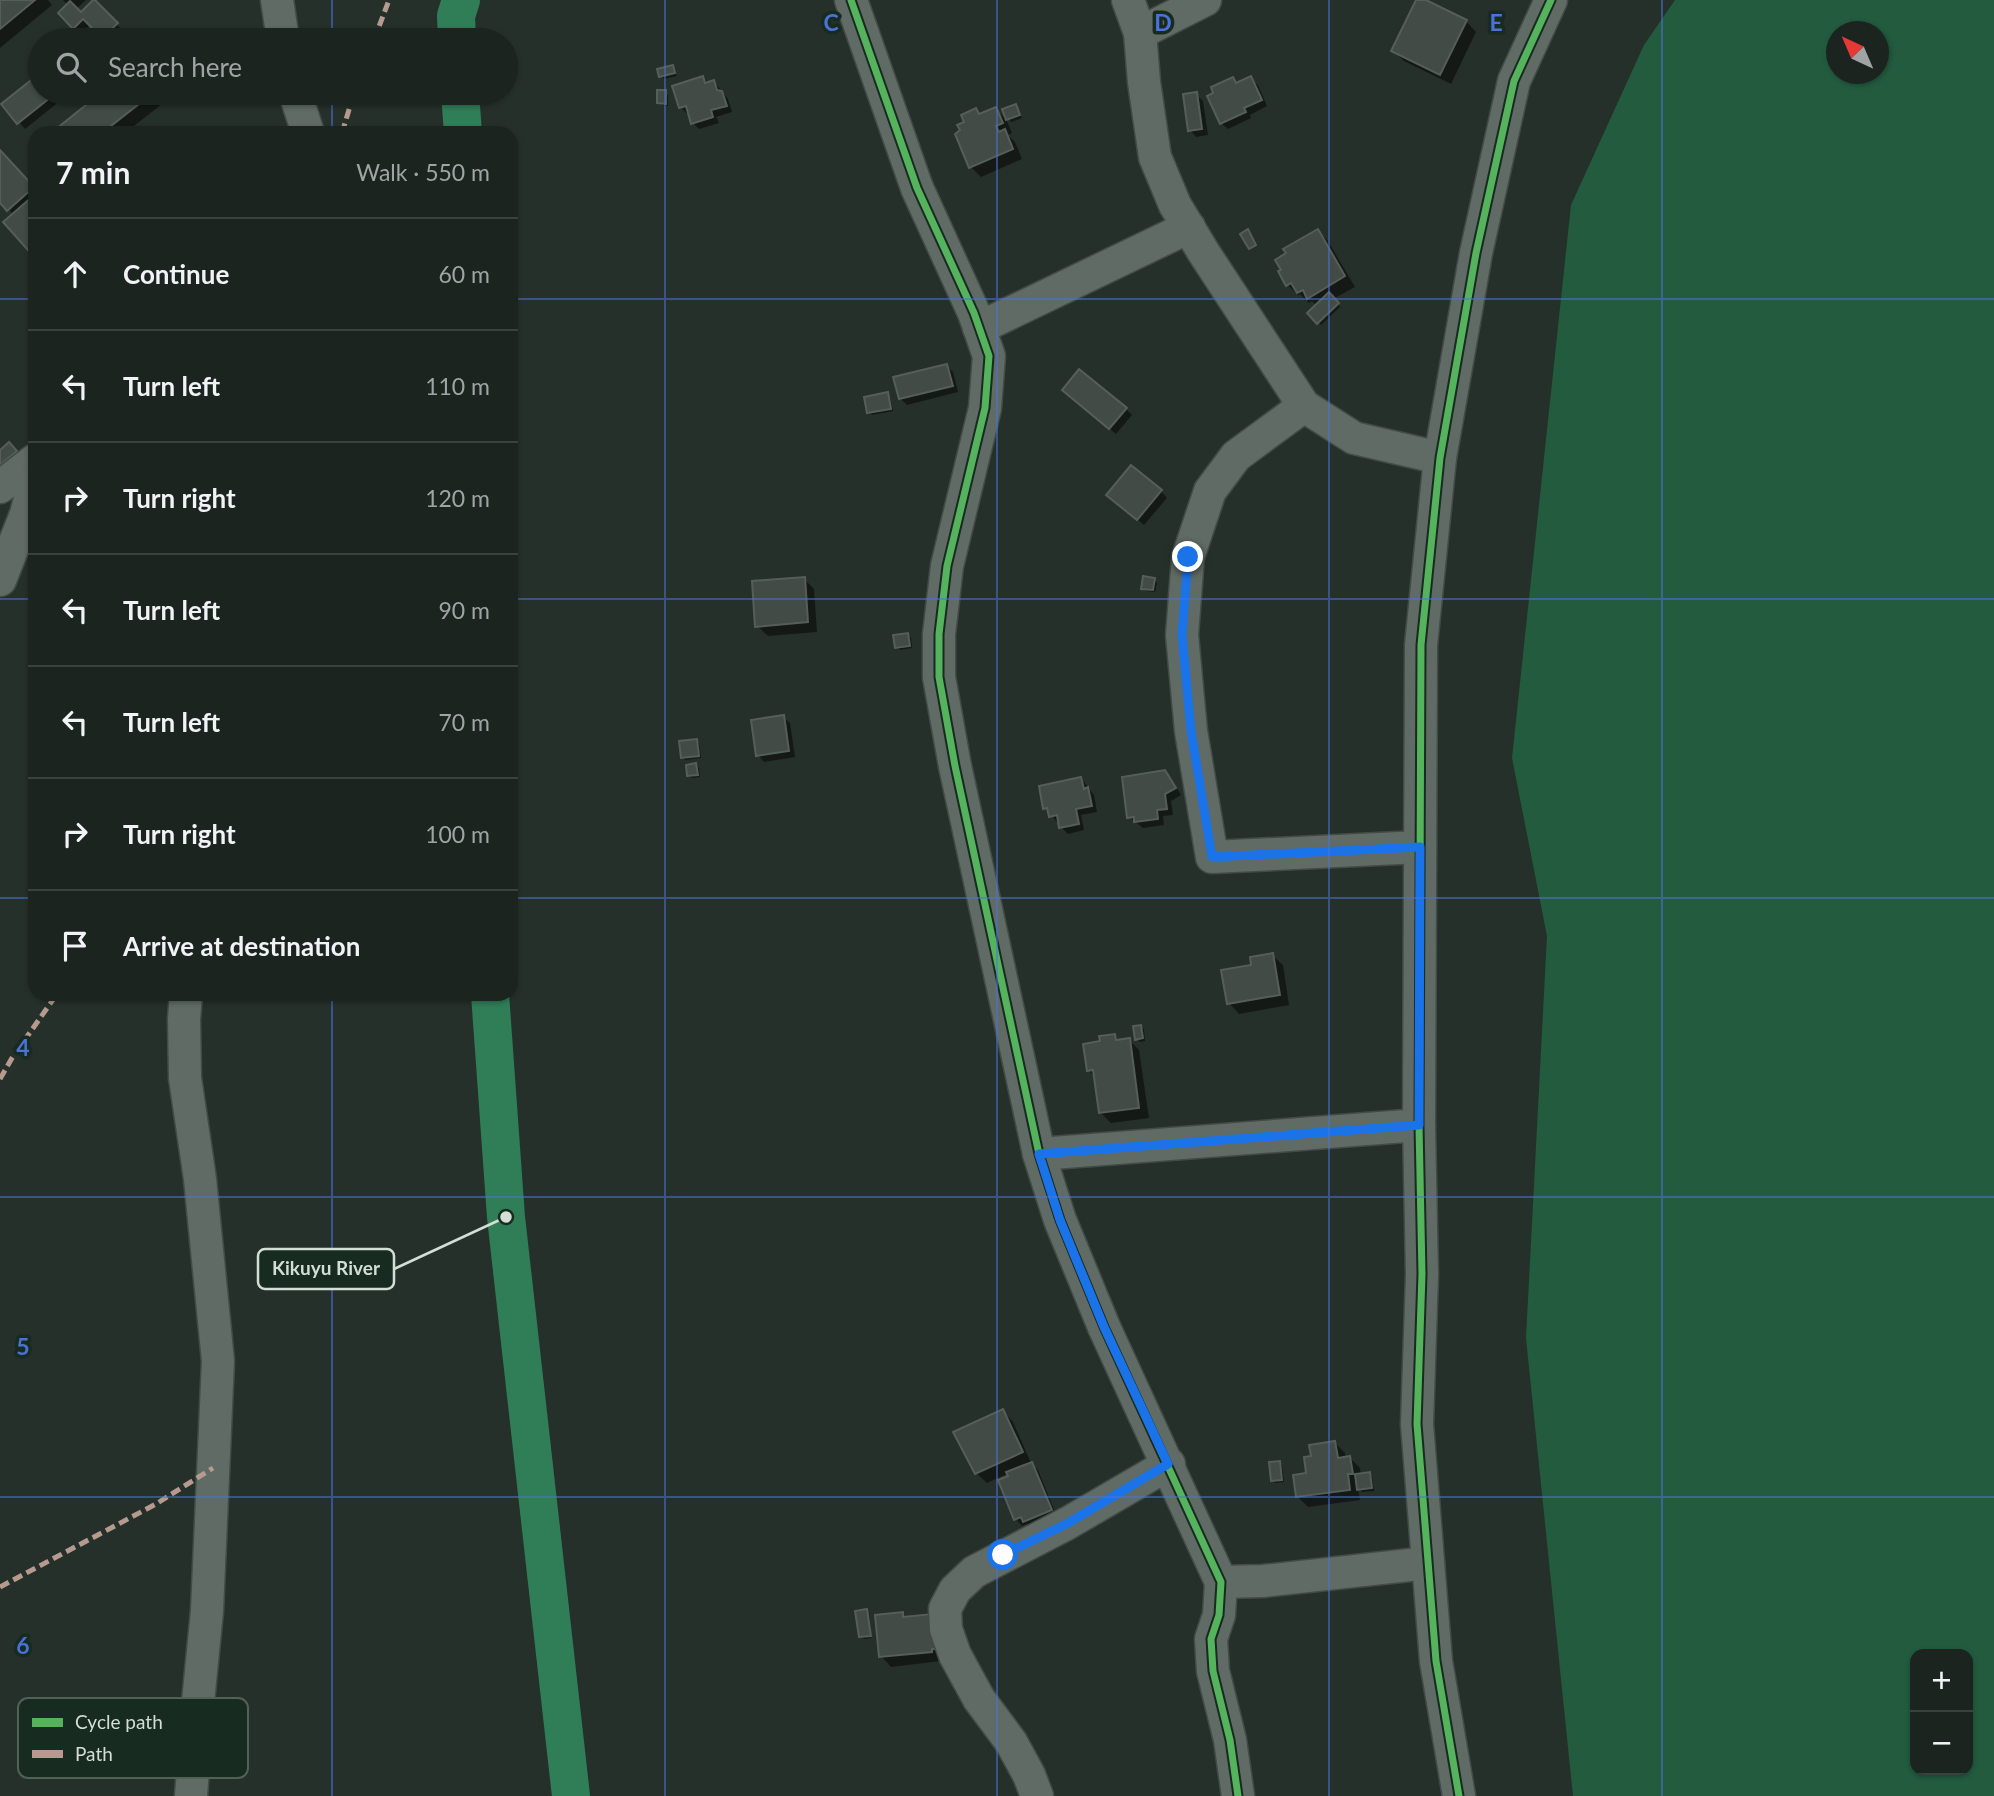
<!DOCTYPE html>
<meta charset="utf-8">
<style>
:root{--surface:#1c2420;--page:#252c29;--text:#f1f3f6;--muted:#a0a4a5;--line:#3a413e}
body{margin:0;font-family:Lato,sans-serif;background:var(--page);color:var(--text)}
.controls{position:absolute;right:21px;bottom:21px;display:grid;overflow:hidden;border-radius:14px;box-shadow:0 2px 5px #0004}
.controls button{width:63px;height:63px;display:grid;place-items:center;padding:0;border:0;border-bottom:2px solid var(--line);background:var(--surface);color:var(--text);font:35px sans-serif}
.compass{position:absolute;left:1826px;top:21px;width:63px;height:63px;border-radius:50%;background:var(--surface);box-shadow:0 2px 5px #0004;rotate:316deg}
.stop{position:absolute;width:21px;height:21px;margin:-16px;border:5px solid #1a73e8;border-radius:50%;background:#fff}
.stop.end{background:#1a73e8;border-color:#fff;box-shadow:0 2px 7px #0008}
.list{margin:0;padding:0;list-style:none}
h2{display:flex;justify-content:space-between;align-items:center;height:91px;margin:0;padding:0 28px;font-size:30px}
h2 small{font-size:23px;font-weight:400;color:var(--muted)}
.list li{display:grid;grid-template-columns:46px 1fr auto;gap:21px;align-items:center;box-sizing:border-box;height:112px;padding:0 28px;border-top:2px solid var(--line)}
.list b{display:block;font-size:26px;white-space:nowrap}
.list em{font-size:23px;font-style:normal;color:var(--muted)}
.icon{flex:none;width:38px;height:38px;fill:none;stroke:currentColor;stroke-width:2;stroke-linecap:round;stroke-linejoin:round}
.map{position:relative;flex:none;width:1994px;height:1796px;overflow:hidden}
.search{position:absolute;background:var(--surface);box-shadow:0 2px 5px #0004;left:28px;top:28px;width:490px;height:77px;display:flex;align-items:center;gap:18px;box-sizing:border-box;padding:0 24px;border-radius:38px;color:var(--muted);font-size:26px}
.panel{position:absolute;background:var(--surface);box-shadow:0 2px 5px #0004;left:28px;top:126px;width:490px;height:875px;border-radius:21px}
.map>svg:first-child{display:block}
</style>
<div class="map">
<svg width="1994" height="1796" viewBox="0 0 1994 1796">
<rect width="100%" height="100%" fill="#26302a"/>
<path fill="#235b3f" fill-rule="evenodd" d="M 1675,0 L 1994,0 L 1994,1796 L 1573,1796 L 1526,1338 L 1547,936 L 1512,758 L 1571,205 L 1644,45 ZM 1836,32 L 1878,32 L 1878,74 L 1836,74 ZM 1915,1654 L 1968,1654 L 1968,1770 L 1915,1770 Z"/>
<g fill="#0007">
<path d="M 0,0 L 48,0 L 52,5 L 0,48 Z"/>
<path d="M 63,0 L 86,0 L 76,9 L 81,14 L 94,1 L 123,31 L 113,40 L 107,40 L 91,24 L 81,34 L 60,13 L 68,5 Z"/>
<path d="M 1418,0 L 1422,0 L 1466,21 L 1476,32 L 1451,84 L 1404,61 L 1393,50 Z"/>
<path d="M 672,67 L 677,76 L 664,79 L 661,76 Z"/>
<path d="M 40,75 L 40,93 L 70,93 L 25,129 L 4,104 Z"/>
<path d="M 703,78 L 709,84 L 714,82 L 720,89 L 728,99 L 732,112 L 716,117 L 719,123 L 699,129 L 693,123 L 690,113 L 687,114 L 681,107 Z"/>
<path d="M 1233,79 L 1238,84 L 1251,79 L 1258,85 L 1267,106 L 1250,115 L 1251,118 L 1228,129 L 1221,123 Z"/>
<path d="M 665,92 L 668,95 L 668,106 L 662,105 L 659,103 Z"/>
<path d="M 104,93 L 176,93 L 125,133 L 54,133 Z"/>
<path d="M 1196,94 L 1203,101 L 1208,135 L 1196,137 L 1190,130 Z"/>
<path d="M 1016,106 L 1022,118 L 1011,122 L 1005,110 Z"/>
<path d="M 995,109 L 1006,119 L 1012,133 L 1008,135 L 1015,142 L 1022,159 L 981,177 L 971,167 L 966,123 L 976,110 L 981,115 Z"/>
<path d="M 0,152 L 35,190 L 35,256 L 14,215 L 0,200 Z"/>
<path d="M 1318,231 L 1328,241 L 1355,287 L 1333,299 L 1340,307 L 1321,325 L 1309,313 L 1317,306 L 1312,301 L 1309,303 L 1300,294 L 1298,295 L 1288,285 Z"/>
<path d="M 946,366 L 953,372 L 958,392 L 907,405 L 900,398 Z"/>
<path d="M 887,394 L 890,397 L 893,411 L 872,415 L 869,412 Z"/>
<path d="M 1071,396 L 1126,409 L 1132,415 L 1116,434 Z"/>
<path d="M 9,444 L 18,455 L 0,470 L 0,452 Z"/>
<path d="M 1161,491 L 1167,498 L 1144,525 L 1115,501 Z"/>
<path d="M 804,579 L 814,589 L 817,632 L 768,636 L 757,626 Z"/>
<path d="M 1154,580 L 1157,583 L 1155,592 L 1146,591 L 1143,588 Z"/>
<path d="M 908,635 L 911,638 L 912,648 L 900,650 L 897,647 Z"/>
<path d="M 783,717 L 790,723 L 795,757 L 764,762 L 758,755 Z"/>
<path d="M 696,741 L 699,743 L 701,758 L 685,760 L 682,757 Z"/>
<path d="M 696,765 L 699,768 L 700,777 L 692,778 L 689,775 Z"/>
<path d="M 1164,772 L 1171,779 L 1181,795 L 1171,801 L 1173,815 L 1163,816 L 1164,825 L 1143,828 L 1129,817 Z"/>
<path d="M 1081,778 L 1094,795 L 1097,812 L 1081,815 L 1084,830 L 1068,834 L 1061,827 L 1060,822 L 1057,822 L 1045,808 Z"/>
<path d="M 1272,955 L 1283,965 L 1289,1005 L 1239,1014 L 1229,1003 L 1254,966 Z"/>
<path d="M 1141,1027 L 1144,1029 L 1145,1041 L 1140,1042 L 1137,1039 Z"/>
<path d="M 1115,1036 L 1120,1041 L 1129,1040 L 1139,1050 L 1149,1118 L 1111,1123 L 1101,1113 L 1096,1077 L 1088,1070 Z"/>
<path d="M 1003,1411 L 1013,1422 L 1031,1463 L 1038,1470 L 1057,1517 L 1031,1528 L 1027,1524 L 1022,1526 L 1016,1519 L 1000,1481 L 1010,1477 L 1009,1473 L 987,1483 L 976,1473 Z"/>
<path d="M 1335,1443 L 1345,1453 L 1346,1458 L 1350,1458 L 1360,1468 L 1361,1475 L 1369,1473 L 1372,1476 L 1374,1491 L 1362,1492 L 1358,1489 L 1360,1500 L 1308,1507 L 1298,1497 L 1308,1475 L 1313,1458 Z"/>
<path d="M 1279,1463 L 1282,1465 L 1284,1482 L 1275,1483 L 1272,1480 Z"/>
<path d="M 866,1611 L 869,1614 L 872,1638 L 864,1639 L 861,1637 Z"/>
<path d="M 902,1614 L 907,1619 L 932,1616 L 941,1661 L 891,1667 L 881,1656 Z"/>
</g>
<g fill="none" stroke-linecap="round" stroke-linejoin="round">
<g stroke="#307e58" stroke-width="38">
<path d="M 457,40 L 456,16 L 461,0"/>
<path d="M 460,93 L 463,133"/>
<path d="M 490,994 L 506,1217 L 571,1796"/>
</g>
</g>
<g fill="#424b46" stroke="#555e59" stroke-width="2">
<path d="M 0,0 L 35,0 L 0,29 Z"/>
<path d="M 93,0 L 95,0 L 118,23 L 102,38 L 83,19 L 73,29 L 58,13 L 70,1 L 81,12 Z"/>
<path d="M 1416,0 L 1426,0 L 1467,20 L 1440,75 L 1391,51 Z"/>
<path d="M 673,65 L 675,73 L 659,77 L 657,69 Z"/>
<path d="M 40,73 L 40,93 L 56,93 L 17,124 L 1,104 Z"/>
<path d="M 703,76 L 705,83 L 714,80 L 717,90 L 722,91 L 727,106 L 711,110 L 713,117 L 691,124 L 686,106 L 679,108 L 672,86 Z"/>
<path d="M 1251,76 L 1262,100 L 1244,108 L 1246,112 L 1220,124 L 1207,96 L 1213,93 L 1211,87 L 1233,77 L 1236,83 Z"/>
<path d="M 657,90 L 666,90 L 666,104 L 657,103 Z"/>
<path d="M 1197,92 L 1202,129 L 1188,131 L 1183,94 Z"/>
<path d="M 101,93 L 153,93 L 102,133 L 51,133 Z"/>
<path d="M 1016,104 L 1020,115 L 1006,120 L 1002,109 Z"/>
<path d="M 996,107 L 1003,123 L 996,126 L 999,132 L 1005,129 L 1013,149 L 969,168 L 955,134 L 960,130 L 957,125 L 964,122 L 961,115 L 976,108 L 979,114 Z"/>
<path d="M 0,150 L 34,187 L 7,211 L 0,203 Z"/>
<path d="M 34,195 L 35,196 L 35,258 L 3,222 Z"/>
<path d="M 1248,229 L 1256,245 L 1249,249 L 1240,234 Z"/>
<path d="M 1318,229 L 1345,276 L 1307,299 L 1303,290 L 1297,293 L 1291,283 L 1286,286 L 1278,271 L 1281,270 L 1275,260 L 1286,253 L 1283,249 Z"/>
<path d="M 1329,292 L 1339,303 L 1317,324 L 1307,313 Z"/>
<path d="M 947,364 L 953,386 L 899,399 L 893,377 Z"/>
<path d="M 1079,369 L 1127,408 L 1109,429 L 1062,390 Z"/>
<path d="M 888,392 L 891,409 L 867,413 L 864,397 Z"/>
<path d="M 9,442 L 17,451 L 0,465 L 0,450 Z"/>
<path d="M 1131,465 L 1162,490 L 1137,520 L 1106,495 Z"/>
<path d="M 1143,576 L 1155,578 L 1153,590 L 1141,589 Z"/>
<path d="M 805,577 L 808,622 L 755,627 L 752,581 Z"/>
<path d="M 908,633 L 910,646 L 895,648 L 893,635 Z"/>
<path d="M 784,715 L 789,751 L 756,756 L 751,720 Z"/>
<path d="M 697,739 L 699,756 L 681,758 L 679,741 Z"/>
<path d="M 696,763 L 698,775 L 687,776 L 686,765 Z"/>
<path d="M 1165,770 L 1176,788 L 1165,794 L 1167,809 L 1157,810 L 1158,819 L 1134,822 L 1134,817 L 1127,818 L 1122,777 Z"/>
<path d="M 1081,777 L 1084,789 L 1088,787 L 1092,806 L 1076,809 L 1079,824 L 1059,828 L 1057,815 L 1049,817 L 1047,808 L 1043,809 L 1039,786 Z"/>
<path d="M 1273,953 L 1280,995 L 1227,1004 L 1221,970 L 1251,965 L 1250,957 Z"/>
<path d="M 1141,1025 L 1143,1038 L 1135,1040 L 1133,1026 Z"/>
<path d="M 1115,1034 L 1116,1040 L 1130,1038 L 1139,1108 L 1099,1113 L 1093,1070 L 1087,1071 L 1083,1044 L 1100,1041 L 1099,1036 Z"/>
<path d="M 1003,1409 L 1023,1452 L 975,1474 L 953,1432 Z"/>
<path d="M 1335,1441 L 1338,1458 L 1350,1456 L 1353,1474 L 1348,1474 L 1350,1490 L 1296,1497 L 1293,1475 L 1306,1473 L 1304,1457 L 1311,1456 L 1309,1445 Z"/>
<path d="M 1280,1461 L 1282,1480 L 1271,1481 L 1269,1462 Z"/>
<path d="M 1032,1462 L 1052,1510 L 1023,1522 L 1021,1517 L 1014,1520 L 998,1480 L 1008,1476 L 1006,1472 Z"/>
<path d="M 1370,1472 L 1372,1488 L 1357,1490 L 1355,1474 Z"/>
<path d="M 867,1609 L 871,1636 L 859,1637 L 855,1611 Z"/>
<path d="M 903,1612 L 903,1617 L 933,1614 L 936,1649 L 932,1649 L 932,1652 L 879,1657 L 875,1615 Z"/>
</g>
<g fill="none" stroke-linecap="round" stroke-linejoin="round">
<g stroke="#424b46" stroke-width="35">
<g id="minor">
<path d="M 277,0 L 283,40"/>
<path d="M 851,0 L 917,188 L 974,313 L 989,356 L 985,408 L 947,566 L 939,634 L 939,677 L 955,766 L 1039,1154 L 1060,1220 L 1104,1327 L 1221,1582 L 1219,1615 L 1211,1639 L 1213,1671 L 1230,1740 L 1238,1796"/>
<path d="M 1128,0 L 1140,33 L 1144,82 L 1155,157 L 1175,205 L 1204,253 L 1304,406 L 1354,438 L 1440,458"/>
<path d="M 1140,33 L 1205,0"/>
<path d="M 295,93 L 308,133"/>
<path d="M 979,328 L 1189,227"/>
<path d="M 1304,406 L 1236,456 L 1210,491 L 1188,557 L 1182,635 L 1191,731 L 1212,857 L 1420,847"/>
<path d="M 0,487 L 35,460"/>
<path d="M 0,580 L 26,514 L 35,480"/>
<path d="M 186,994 L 184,1019 L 185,1078 L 200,1179 L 218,1361 L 207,1611 L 198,1702 L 191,1796"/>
<path d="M 1039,1154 L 1419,1125"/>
<path d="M 1221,1582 L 1263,1581 L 1428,1563"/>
<path d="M 1037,1796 L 1029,1775 L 1011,1742 L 979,1699 L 955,1655 L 946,1629 L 945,1609 L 955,1590 L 974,1572 L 1068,1523 L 1169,1464"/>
<path d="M 1459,1796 L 1436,1661 L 1417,1424 L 1422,1274 L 1419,1125 L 1421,645 L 1440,458 L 1476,253 L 1514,81 L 1551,0"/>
</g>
</g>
<use href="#minor" stroke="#5f6b64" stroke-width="32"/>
<g stroke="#b69a8f" stroke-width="5" stroke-dasharray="10 5" stroke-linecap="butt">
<path d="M 374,40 L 389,0"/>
<path d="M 342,133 L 354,93"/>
<path d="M 0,1079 L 12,1058 L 57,994"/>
<path d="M 0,1587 L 156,1504 L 213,1468"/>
</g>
<g stroke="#182b20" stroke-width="11">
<g id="cycleway">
<path d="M 851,0 L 917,188 L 974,313 L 989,356 L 985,408 L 947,566 L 939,634 L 939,677 L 955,766 L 1039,1154 L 1060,1220 L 1104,1327 L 1221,1582 L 1219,1615 L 1211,1639 L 1213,1671 L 1230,1740 L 1238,1796"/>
<path d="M 1459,1796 L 1436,1661 L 1417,1424 L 1422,1274 L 1419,1125 L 1421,645 L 1440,458 L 1476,253 L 1514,81 L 1551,0"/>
</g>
</g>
<use href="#cycleway" stroke="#56b35d" stroke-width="7"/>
</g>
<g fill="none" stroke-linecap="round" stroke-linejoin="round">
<path stroke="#1a73e8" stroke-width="9" d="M 1003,1555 L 1068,1523 L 1168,1464 L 1104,1327 L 1060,1220 L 1039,1154 L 1419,1125 L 1420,847 L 1212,857 L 1191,731 L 1182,635 L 1188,557"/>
</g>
<path fill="none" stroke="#4a72d8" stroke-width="2" stroke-opacity="0.55" d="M 332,0 L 332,40M 665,0 L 665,1796M 997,0 L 997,1796M 1329,0 L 1329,1796M 1662,0 L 1662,1796M 332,93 L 332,133M 0,299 L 35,299M 511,299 L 1994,299M 0,599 L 35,599M 511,599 L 1994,599M 0,898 L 35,898M 511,898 L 1994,898M 332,994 L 332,1796M 0,1197 L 1994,1197M 0,1497 L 1994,1497"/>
<rect x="18" y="1698" width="230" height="80" rx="10" fill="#182b20" stroke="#506157" stroke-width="2"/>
<rect x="32" y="1718" width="31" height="9" fill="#56b35d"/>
<rect x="32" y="1750" width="31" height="8" fill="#b69a8f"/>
<g font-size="19" fill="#d2ded6">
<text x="75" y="1729">Cycle path</text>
<text x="75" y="1761">Path</text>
</g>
<g font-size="23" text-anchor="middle" font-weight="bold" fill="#4a72d8" stroke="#182b20" stroke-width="7" stroke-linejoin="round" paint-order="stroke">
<text x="831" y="31">C</text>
<text x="1163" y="31">D</text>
<text x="1496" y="31">E</text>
<text x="23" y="1056">4</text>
<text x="23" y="1355">5</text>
<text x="23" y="1654">6</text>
</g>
<path fill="none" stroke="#d2ded6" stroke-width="2.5" d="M506 1217L394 1269"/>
<circle fill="#d2ded6" stroke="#182b20" stroke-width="2.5" cx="506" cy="1217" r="7"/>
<rect fill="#182b20" stroke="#d2ded6" stroke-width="2.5" x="258" y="1249" width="136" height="40" rx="7"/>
<g font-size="19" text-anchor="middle" font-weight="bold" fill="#d2ded6">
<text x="326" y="1275">Kikuyu River</text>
</g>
</svg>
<div class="controls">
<button>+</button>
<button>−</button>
</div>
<svg class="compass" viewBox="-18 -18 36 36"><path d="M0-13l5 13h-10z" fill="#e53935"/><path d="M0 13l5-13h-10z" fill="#a0a4a5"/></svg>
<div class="stop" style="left:1003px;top:1555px"></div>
<div class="stop end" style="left:1188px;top:557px"></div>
<div class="search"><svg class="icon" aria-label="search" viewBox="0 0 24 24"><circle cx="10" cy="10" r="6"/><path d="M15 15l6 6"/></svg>Search here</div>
<section class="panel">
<h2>7 min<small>Walk · 550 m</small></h2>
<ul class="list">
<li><svg class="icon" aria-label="ahead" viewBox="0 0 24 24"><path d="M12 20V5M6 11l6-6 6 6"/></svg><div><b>Continue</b></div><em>60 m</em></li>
<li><svg class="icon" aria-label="left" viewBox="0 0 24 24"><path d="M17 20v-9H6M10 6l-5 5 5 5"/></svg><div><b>Turn left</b></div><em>110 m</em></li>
<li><svg class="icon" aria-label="right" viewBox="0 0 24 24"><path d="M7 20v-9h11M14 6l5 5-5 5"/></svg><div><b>Turn right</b></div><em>120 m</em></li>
<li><svg class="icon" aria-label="left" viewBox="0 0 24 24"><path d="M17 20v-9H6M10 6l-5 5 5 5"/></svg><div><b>Turn left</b></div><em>90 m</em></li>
<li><svg class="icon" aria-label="left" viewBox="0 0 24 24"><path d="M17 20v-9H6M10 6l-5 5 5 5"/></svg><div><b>Turn left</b></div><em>70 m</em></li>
<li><svg class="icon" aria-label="right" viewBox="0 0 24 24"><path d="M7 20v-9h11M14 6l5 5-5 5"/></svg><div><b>Turn right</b></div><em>100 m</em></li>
<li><svg class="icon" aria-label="arrive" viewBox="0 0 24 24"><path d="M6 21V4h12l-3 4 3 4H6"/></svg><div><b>Arrive at destination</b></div></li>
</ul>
</section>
</div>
